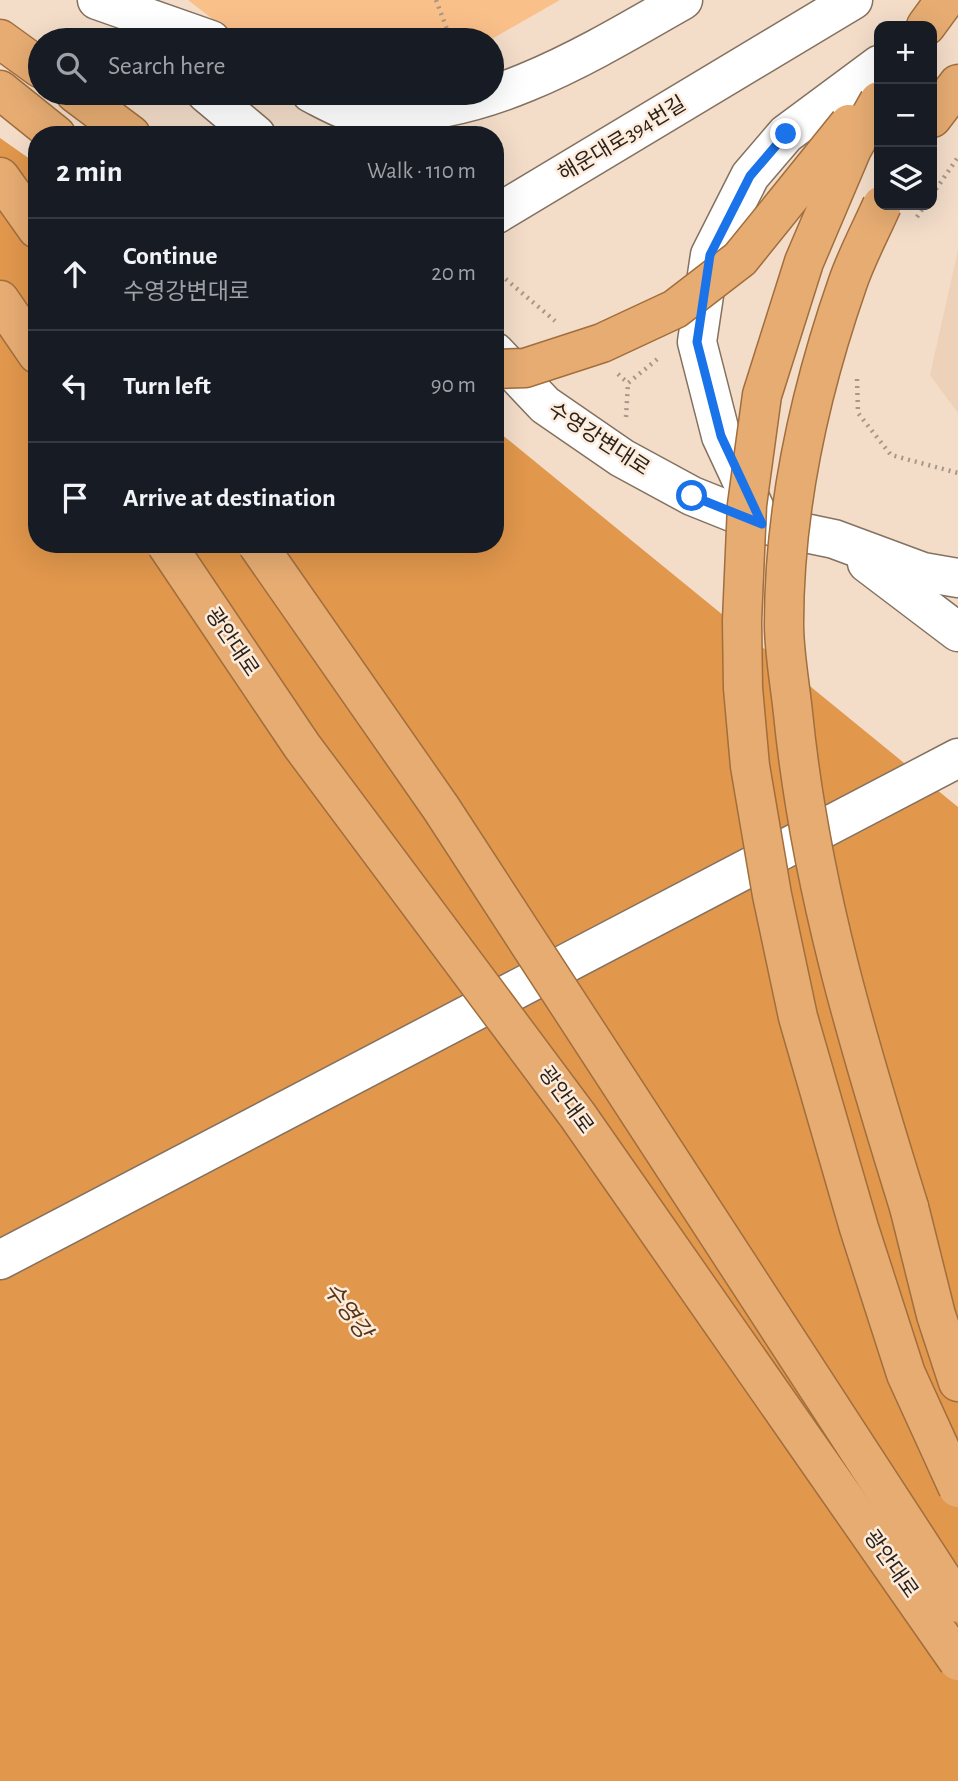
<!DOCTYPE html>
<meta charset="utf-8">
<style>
:root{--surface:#171b24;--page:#20242c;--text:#f1f3f6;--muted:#9ea1a6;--line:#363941}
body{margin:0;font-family:"Alegreya Sans","Noto Sans KR",sans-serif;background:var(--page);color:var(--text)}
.controls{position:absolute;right:21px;top:21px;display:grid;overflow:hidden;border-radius:14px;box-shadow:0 7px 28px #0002}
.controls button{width:63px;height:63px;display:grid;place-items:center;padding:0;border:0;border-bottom:2px solid var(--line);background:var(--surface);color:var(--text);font:35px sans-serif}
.stop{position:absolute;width:21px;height:21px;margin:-16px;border:5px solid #1a73e8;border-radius:50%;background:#fff}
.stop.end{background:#1a73e8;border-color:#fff;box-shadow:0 2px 7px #0008}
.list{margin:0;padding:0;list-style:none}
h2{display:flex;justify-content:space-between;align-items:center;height:91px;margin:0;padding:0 28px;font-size:30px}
h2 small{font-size:23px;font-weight:400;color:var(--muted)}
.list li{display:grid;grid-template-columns:46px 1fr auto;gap:21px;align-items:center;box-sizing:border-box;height:112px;padding:0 28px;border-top:2px solid var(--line)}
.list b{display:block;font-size:26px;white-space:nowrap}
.list p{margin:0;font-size:23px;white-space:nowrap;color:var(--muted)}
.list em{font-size:23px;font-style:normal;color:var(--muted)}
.icon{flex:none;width:38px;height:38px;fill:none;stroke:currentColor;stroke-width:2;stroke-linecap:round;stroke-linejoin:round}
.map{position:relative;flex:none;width:958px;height:1781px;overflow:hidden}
.search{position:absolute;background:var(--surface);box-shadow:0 7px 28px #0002;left:28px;top:28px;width:476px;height:77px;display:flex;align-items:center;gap:18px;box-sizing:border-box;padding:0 24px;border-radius:38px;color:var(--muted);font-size:26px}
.panel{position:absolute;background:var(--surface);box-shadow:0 7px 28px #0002;left:28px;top:126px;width:476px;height:427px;border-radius:28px}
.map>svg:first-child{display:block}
</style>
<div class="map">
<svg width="958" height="1781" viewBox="0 0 958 1781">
<rect width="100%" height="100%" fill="#f3ddc9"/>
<path fill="#edd1b9" d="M 958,250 L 958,413 L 930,375 Z"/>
<path fill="#fac08a" d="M 188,0 L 560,0 L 490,40 L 240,40 Z"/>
<path fill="#e1974c" d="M 0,138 L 37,164 L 37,544 L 495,544 L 495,429 L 958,807 L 958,1781 L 0,1781 Z"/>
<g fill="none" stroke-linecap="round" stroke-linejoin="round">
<g stroke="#84715f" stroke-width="41">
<g id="secondary">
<path d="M 97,0 L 211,40"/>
<path d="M 206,93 L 256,135"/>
<path d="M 311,93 C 321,98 333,105 344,109 C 354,112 366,111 376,112 C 483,120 594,51 683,0"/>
<path d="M 495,215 L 853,0"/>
<path d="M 495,352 L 545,405 L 622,458 L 692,496 L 762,524 L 834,539 L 923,572 L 958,578"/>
<path d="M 755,509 L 721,436 L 697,342 L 710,255 L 750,176 L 786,134 L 879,65"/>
<path d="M 867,563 L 958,632"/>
<path d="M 0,1260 L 958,758"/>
</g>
</g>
<g stroke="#a16e3d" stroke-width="41">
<g id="trunk">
<path d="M 926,26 L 945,0"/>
<path d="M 0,39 L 40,68"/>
<path d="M 0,90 L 56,135"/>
<path d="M 75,93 L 131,135"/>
<path d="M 932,118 L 958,84"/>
<path d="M 0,177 L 37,229"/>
<path d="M 0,300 L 37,354"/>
<path d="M 909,1207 L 936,1315 L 958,1382"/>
</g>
</g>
<g stroke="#a89788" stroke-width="4.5" stroke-dasharray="2 5" stroke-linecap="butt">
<path d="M 436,0 L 451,40"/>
<path d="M 932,195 L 958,157"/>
<path d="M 917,217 L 925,205"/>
<path d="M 495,270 L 555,321"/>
<path d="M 618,374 L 628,383 L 660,357"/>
<path d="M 857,379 L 858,413 L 891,455 L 958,473"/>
<path d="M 626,417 L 628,383"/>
</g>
<use href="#secondary" stroke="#fff" stroke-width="38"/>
<use href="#trunk" stroke="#e6ac72" stroke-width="38"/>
<g stroke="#a16e3d" stroke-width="41" stroke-linecap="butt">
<g id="trunk-bridge">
<path d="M 879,101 L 852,149 L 804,262 L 762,395 L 747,505 L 742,621 L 743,688 L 750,766 L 772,895 L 798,1017 L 859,1228 L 906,1374 L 958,1488"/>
<path d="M 882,205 C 871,230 857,256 848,282 C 810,391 784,508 784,624 C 784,653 790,684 793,713 C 810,885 858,1043 909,1207"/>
<path d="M 495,369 L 525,368 L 602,343 L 675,309 L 740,259 L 849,124"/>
<path d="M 166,544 L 302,746 L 578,1116 L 958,1661"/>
<path d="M 257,544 L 441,808 L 958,1603"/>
</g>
</g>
<use href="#trunk-bridge" stroke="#e6ac72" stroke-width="38"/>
</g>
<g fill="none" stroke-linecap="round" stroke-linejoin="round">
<path stroke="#1a73e8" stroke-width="9" d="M 692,496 L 762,524 L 721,436 L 697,342 L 710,255 L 750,176 L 786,134"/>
</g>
<g text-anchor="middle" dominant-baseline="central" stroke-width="5" stroke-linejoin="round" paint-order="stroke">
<g font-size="21" fill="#2b221b" stroke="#fdebdb">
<text transform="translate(622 139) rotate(-31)">해운대로394번길</text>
<text transform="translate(599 439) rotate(33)">수영강변대로</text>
<text transform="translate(232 642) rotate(56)">광안대로</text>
<text transform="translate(566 1100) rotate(54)">광안대로</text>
<text transform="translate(891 1564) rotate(55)">광안대로</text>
</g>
<g font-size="23" font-style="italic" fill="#563718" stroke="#fdebdb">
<text transform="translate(347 1311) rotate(54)">수영강</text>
</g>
</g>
</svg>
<div class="controls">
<button>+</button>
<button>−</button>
<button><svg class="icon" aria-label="layers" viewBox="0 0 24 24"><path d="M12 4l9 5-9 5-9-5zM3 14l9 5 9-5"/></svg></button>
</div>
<div class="stop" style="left:692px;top:496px"></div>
<div class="stop end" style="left:786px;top:134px"></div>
<div class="search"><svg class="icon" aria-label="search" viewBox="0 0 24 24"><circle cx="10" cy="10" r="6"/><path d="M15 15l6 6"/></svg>Search here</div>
<section class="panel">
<h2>2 min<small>Walk · 110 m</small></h2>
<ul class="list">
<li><svg class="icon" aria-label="ahead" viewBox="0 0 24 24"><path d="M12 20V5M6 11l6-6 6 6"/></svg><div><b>Continue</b><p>수영강변대로</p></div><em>20 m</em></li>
<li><svg class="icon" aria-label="left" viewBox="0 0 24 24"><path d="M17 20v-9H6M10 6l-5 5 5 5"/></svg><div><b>Turn left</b></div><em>90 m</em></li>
<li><svg class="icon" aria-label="arrive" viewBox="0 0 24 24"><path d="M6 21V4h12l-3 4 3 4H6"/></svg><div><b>Arrive at destination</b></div></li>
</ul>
</section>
</div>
